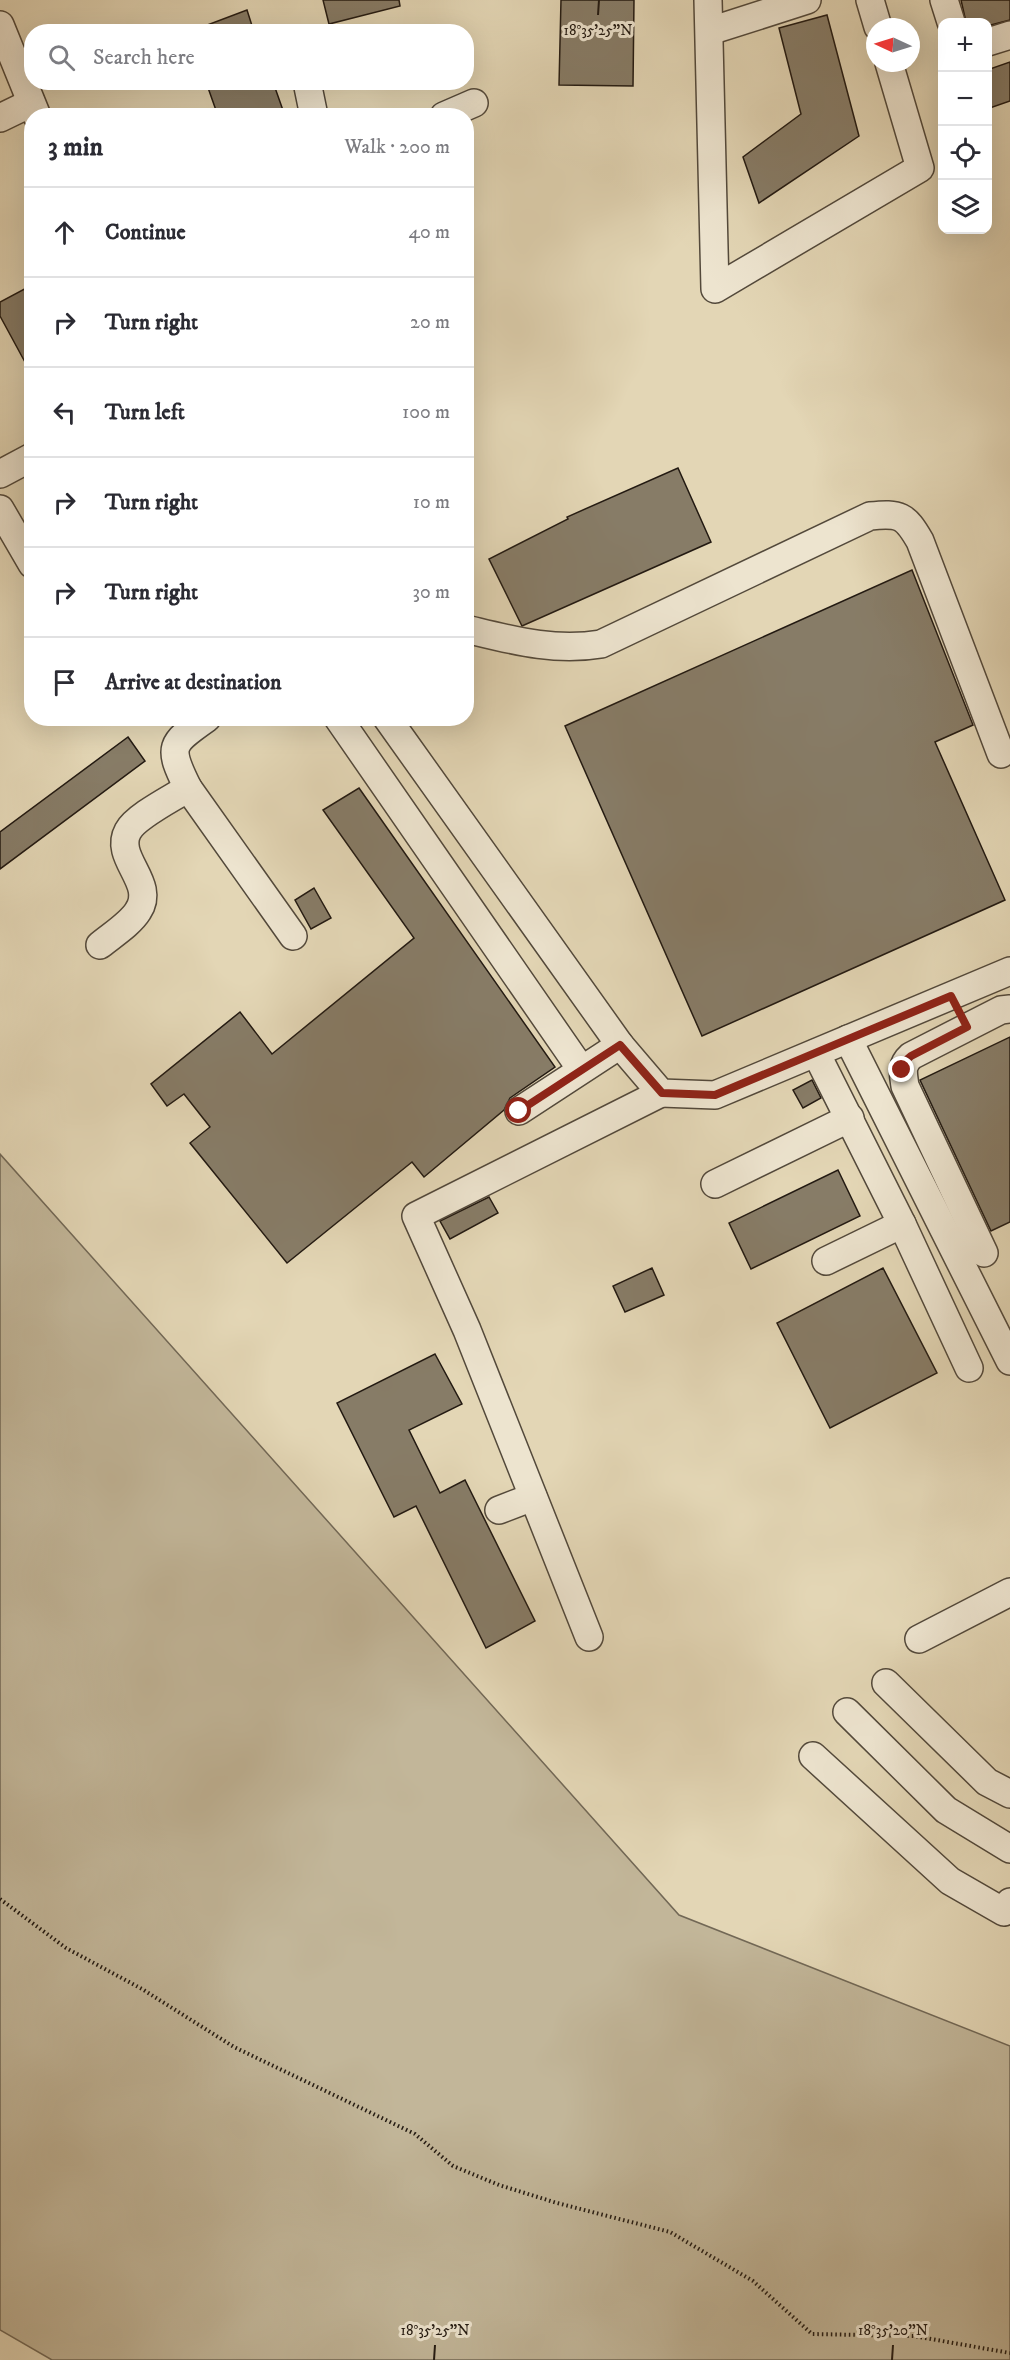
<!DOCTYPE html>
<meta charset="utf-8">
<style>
:root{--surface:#fff;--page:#f7f7f7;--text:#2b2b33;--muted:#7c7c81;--line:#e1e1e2}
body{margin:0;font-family:"IM FELL DW Pica",serif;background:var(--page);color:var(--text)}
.controls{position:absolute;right:18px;top:18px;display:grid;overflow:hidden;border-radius:12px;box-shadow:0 6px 24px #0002}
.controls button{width:54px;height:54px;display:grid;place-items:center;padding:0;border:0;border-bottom:2px solid var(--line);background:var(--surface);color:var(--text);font:30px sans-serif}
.compass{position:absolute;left:866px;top:18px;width:54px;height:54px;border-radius:50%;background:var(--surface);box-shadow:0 6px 24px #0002;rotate:274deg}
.stop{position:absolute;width:18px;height:18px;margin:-14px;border:4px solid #8f2418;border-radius:50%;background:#fff}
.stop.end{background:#8f2418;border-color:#fff;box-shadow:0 2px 6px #0008}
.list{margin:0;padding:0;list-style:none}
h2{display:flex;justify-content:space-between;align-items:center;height:78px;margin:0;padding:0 24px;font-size:26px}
h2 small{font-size:20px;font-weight:400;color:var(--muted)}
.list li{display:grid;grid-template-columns:39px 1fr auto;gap:18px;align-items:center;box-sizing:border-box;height:90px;padding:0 24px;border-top:2px solid var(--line)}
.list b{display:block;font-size:22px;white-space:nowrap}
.list em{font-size:20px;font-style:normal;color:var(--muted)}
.icon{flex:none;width:33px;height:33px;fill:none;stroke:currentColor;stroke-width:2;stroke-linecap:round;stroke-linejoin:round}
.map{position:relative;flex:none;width:1010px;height:2360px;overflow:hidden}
.search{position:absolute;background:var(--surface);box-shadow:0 6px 24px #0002;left:24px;top:24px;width:450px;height:66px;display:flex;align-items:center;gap:15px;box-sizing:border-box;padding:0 21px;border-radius:24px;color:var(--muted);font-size:22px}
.panel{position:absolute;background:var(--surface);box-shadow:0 6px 24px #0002;left:24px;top:108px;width:450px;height:618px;border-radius:24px}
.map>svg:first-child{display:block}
</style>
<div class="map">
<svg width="1010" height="2360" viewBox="0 0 1010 2360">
<rect width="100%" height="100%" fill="#e3d6b5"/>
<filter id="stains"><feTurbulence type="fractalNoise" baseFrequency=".00333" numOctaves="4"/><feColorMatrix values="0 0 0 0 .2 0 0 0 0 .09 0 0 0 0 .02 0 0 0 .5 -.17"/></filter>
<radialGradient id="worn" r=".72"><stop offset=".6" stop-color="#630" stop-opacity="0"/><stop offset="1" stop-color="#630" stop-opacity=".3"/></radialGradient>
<path fill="#c2b699" stroke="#726856" stroke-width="1.5" d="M 0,1154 L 679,1915 L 1010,2046 L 1010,2360 L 52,2360 L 0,2330 Z"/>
<g fill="#877c67" stroke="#231a12" stroke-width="1.5">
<path d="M 323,0 L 399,0 L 400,6 L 329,24 Z"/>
<path d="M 561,0 L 634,0 L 633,86 L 559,85 Z"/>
<path d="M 961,0 L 1010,0 L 1010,20 L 987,26 L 987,22 L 966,22 Z"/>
<path d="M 247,10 L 254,32 L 194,32 L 194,30 Z"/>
<path d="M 827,15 L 859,136 L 759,203 L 743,157 L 801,114 L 779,28 Z"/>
<path d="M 1010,62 L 1010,101 L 987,109 L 987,70 Z"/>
<path d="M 206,82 L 273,82 L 285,116 L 218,116 Z"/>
<path d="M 32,285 L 32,375 L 0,316 L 0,302 Z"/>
<path d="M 678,468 L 711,542 L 522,626 L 489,559 L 568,519 L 567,517 Z"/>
<path d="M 912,570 L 973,725 L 935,742 L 1005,900 L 702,1036 L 565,726 Z"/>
<path d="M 128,737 L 145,761 L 0,869 L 0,832 Z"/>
<path d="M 359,788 L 555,1067 L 510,1098 L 504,1110 L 424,1177 L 412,1162 L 287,1263 L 190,1143 L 210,1127 L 184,1094 L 167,1106 L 151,1084 L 240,1012 L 272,1054 L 414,938 L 323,810 Z"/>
<path d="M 314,888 L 331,918 L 311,929 L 295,900 Z"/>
<path d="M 1010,1037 L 1010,1222 L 991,1231 L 920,1080 Z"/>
<path d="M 812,1080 L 821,1098 L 803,1108 L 793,1090 Z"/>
<path d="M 838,1170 L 860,1216 L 751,1269 L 729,1223 Z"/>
<path d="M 489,1197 L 498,1213 L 450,1239 L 440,1221 Z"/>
<path d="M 652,1268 L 664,1295 L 625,1312 L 613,1286 Z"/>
<path d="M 883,1268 L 937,1373 L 830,1428 L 777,1323 Z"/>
<path d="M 435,1354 L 462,1404 L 409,1430 L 440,1493 L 465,1480 L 535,1621 L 486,1648 L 416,1506 L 394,1517 L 337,1403 Z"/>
</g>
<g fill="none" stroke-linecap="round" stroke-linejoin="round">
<g stroke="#53493b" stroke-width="30">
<g id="minor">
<path d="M 708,0 L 715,289 L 920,168 L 889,63"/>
<path d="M 870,0 L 878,27"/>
<path d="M 944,0 L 951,22"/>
<path d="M 0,25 L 37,116"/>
<path d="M 710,31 L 807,0"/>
<path d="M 988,42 L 1010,35"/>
<path d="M 307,82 L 314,116"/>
<path d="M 444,116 L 474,103"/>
<path d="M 0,118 L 31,103"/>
<path d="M 0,474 L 32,457"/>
<path d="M 0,509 L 32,564"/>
<path d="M 466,629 C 512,640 554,652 601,644 L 870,516 C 900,513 905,515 920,541 L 1001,754"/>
<path d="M 207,718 C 170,744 167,746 188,788 L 293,936"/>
<path d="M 338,718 L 581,1069"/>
<path d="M 387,718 L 620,1045 L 661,1093 L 715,1095 L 1010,971"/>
<path d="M 100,945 C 112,935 130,924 138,911 C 157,883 113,858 128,831 C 136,816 173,798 188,788"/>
<path d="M 848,1039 L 1010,1361"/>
<path d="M 816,1053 L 902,1224 L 969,1368"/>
<path d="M 519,1111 L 620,1045"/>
<path d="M 715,1184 L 850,1118"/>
<path d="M 984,1253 L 905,1086 C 903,1073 901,1065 911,1056 L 1001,1010 L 1010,1009"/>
<path d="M 826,1261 L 902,1224"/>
<path d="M 499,1510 L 533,1497"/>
<path d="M 589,1637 L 467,1330 L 416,1216 L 661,1093"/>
<path d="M 919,1639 L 1010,1592"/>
<path d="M 886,1683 L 987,1782 L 1010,1794"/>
<path d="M 847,1712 L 946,1810 L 1010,1849"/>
<path d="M 813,1756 L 950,1881 L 1004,1912 L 1010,1902"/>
</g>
</g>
<path stroke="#231a12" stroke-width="4" stroke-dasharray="1.5 3" stroke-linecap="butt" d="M 0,1899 L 66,1948 L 142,1989 L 234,2047 L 415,2134 L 453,2166 L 499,2185 L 557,2203 L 670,2232 L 753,2281 L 812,2334 L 914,2336 L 1010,2353"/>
<use href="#minor" stroke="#ede4cf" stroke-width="27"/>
</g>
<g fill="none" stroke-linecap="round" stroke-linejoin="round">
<path stroke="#8f2418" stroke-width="8" d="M 519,1111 L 620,1045 L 662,1093 L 715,1095 L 951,996 L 967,1027 L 911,1056 L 904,1062 L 902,1070"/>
</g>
<path fill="none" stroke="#231a12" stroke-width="2" d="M 598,15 L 599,0M 434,2360 L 435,2345M 892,2360 L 893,2345"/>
<g font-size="15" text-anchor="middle" fill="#231a12" stroke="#ede4cf" stroke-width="6" stroke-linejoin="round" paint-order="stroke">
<text x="598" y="35">18°35'25"N</text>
<text x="435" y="2335">18°35'25"N</text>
<text x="893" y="2335">18°35'20"N</text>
</g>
<rect width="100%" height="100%" filter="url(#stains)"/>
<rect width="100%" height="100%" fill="url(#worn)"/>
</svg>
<div class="controls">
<button>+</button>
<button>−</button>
<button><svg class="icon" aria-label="locate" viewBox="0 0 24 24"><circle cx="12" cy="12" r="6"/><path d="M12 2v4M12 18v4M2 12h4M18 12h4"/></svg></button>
<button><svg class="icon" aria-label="layers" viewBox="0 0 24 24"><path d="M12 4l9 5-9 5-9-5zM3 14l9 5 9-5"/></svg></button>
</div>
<svg class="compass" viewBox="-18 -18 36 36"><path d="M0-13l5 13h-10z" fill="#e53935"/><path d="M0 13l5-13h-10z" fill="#7c7c81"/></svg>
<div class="stop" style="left:519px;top:1111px"></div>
<div class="stop end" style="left:902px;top:1070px"></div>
<div class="search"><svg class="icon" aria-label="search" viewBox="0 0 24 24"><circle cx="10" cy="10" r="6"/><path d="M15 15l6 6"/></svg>Search here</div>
<section class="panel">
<h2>3 min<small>Walk · 200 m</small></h2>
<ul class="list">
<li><svg class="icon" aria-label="ahead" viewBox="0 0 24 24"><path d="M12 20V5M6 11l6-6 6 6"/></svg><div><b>Continue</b></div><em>40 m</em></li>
<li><svg class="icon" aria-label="right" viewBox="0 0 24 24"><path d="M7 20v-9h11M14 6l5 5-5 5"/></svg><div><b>Turn right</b></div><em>20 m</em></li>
<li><svg class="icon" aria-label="left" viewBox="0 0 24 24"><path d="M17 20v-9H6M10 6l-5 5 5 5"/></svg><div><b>Turn left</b></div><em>100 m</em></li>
<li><svg class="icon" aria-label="right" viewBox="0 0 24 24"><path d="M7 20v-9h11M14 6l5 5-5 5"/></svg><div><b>Turn right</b></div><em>10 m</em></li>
<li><svg class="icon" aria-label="right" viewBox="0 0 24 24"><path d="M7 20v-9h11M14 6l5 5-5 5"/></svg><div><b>Turn right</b></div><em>30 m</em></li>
<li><svg class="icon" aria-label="arrive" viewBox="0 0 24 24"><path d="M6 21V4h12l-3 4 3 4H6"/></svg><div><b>Arrive at destination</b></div></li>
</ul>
</section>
</div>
